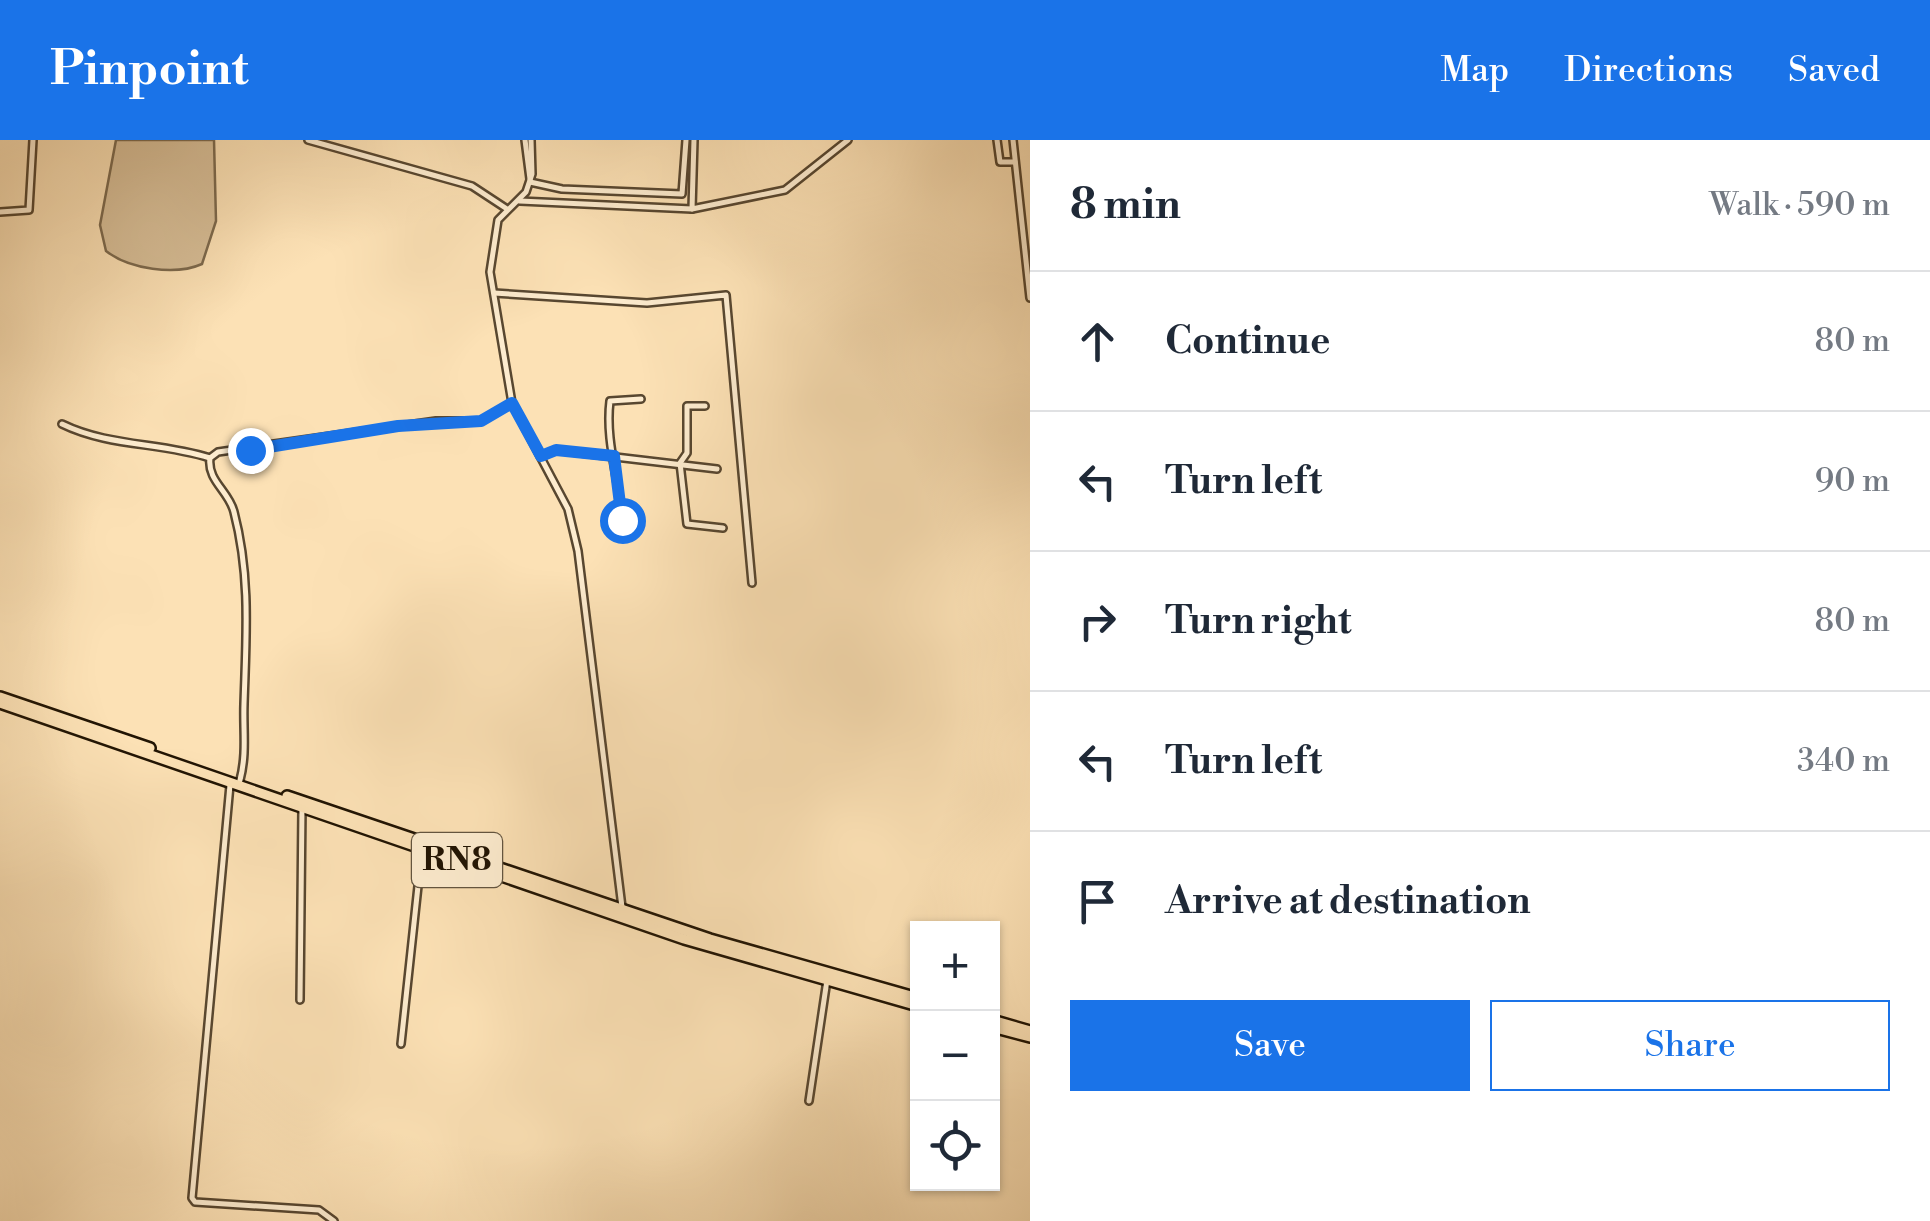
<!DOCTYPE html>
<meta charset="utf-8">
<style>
:root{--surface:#fff;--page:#f2f2f3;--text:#1f2937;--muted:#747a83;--line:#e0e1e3;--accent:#1a73e8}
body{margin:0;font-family:"Libre Bodoni",serif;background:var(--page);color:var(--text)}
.controls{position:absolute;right:30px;bottom:30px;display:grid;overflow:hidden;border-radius:0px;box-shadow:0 2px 8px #0004}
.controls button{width:90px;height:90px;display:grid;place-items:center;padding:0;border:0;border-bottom:2px solid var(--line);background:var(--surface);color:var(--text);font:50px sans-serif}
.stop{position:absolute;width:30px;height:30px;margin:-22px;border:8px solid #1a73e8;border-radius:50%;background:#fff}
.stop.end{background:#1a73e8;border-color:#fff;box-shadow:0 2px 10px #0008}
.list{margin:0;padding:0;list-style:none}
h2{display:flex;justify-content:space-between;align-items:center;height:130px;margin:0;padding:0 40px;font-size:42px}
h2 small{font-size:32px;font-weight:400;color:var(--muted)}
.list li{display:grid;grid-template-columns:65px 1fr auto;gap:30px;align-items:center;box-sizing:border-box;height:140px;padding:0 40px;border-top:2px solid var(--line)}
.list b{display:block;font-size:38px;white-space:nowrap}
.list em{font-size:32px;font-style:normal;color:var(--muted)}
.actions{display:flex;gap:20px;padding:30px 40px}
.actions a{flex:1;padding:22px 0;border:2px solid var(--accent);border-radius:0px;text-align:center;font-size:35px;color:var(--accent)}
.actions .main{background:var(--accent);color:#fff}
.icon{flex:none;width:55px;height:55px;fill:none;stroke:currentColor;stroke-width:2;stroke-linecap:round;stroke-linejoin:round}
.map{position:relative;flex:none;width:1030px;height:1081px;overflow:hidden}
header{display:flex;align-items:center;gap:60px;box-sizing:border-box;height:140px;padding:0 50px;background:var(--accent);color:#fff}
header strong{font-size:48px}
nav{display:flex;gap:55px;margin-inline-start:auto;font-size:35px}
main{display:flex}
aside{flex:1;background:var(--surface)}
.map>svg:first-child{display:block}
</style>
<header>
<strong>Pinpoint</strong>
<nav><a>Map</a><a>Directions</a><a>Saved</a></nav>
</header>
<main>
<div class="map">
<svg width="1030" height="1081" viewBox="0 0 1030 1081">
<rect width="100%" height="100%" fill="#fce1b5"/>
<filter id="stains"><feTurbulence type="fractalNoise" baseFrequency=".002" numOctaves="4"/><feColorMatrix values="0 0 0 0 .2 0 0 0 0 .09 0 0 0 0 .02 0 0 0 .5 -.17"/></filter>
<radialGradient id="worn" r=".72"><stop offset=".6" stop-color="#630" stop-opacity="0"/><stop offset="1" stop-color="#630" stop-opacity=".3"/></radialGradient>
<path fill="#d7be97" stroke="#7c694d" stroke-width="2.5" d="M 116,0 L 214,0 L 216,81 L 202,124 C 175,136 129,129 106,111 L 100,85 Z"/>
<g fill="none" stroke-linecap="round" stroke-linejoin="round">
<g stroke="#584730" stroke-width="10">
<g id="minor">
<path d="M 308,0 L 472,46 L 507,69"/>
<path d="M 525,0 L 530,39"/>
<path d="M 531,0 L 532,34 L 526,52 L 498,80 L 490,132 L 512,263 L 568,369 L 578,411 L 622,767"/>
<path d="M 694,0 L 692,69 L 785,50 L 848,0"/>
<path d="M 997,0 L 1000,22 L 1015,22"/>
<path d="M 1013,0 L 1030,158"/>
<path d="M 530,42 L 562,49 L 682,54 L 686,0"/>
<path d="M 520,61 L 692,69"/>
<path d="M 0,72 L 29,70 L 33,0"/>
<path d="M 494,153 L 647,163 L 726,155 L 752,443"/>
<path d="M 705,266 L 687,266 L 687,313 L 680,323 L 687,384 L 723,388"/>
<path d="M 62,284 C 109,307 161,302 210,318"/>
<path d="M 541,316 L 556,310 L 717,329"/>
<path d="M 609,379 L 622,380 C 619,339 605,300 610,261 L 641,259"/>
<path d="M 240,640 C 247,613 243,591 244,564 C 246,498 251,437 234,372 C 229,351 207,341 210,318 L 218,312 L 436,281 L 481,281 L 511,264"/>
<path d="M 230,645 L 192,1058 L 195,1062 L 319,1070 L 334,1081"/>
<path d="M 300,860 L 302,667"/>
<path d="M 401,904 L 422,709"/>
<path d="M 809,961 L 827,840"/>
</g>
</g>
<g stroke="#211403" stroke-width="14">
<g id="highway">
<path d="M 0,557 L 150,608"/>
<path d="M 0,563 L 684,799 L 918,866"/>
<path d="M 287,656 L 710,799 L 918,858"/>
<path d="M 992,880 L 1030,891"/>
<path d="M 992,887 L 1030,897"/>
</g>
</g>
<use href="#minor" stroke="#fdeccf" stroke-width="5"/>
<use href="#highway" stroke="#fce1b5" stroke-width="9"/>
</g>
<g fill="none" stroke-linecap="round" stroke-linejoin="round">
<path stroke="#1a73e8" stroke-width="12" d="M 250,310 L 398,286 L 481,281 L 512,263 L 541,316 L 556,310 L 614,316 L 622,380"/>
</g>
<g text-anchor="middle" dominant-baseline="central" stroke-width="10" stroke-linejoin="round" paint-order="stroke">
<rect fill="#fdeccf" stroke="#635540" stroke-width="2.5" x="412" y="693" width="90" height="54" rx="8"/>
<g font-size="32" font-weight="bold" fill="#211403">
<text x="457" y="720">RN8</text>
</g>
</g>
<rect width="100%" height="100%" filter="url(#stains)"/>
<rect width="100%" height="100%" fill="url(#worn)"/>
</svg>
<div class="controls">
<button>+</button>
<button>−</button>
<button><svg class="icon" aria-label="locate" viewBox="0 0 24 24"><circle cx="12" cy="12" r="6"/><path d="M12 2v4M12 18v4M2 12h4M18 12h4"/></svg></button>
</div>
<div class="stop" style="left:622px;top:380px"></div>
<div class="stop end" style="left:250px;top:310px"></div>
</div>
<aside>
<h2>8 min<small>Walk · 590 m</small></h2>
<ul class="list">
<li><svg class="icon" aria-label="ahead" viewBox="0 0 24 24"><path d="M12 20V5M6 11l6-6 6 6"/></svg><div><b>Continue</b></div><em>80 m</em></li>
<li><svg class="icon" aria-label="left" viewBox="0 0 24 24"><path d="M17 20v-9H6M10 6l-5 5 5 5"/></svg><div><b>Turn left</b></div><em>90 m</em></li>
<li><svg class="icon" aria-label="right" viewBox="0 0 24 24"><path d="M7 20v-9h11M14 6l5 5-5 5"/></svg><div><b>Turn right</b></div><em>80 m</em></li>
<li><svg class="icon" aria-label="left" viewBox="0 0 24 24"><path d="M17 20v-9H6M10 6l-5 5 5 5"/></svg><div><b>Turn left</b></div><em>340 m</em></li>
<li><svg class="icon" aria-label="arrive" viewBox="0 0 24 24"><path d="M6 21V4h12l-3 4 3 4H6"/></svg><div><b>Arrive at destination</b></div></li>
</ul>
<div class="actions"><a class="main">Save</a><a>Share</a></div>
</aside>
</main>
